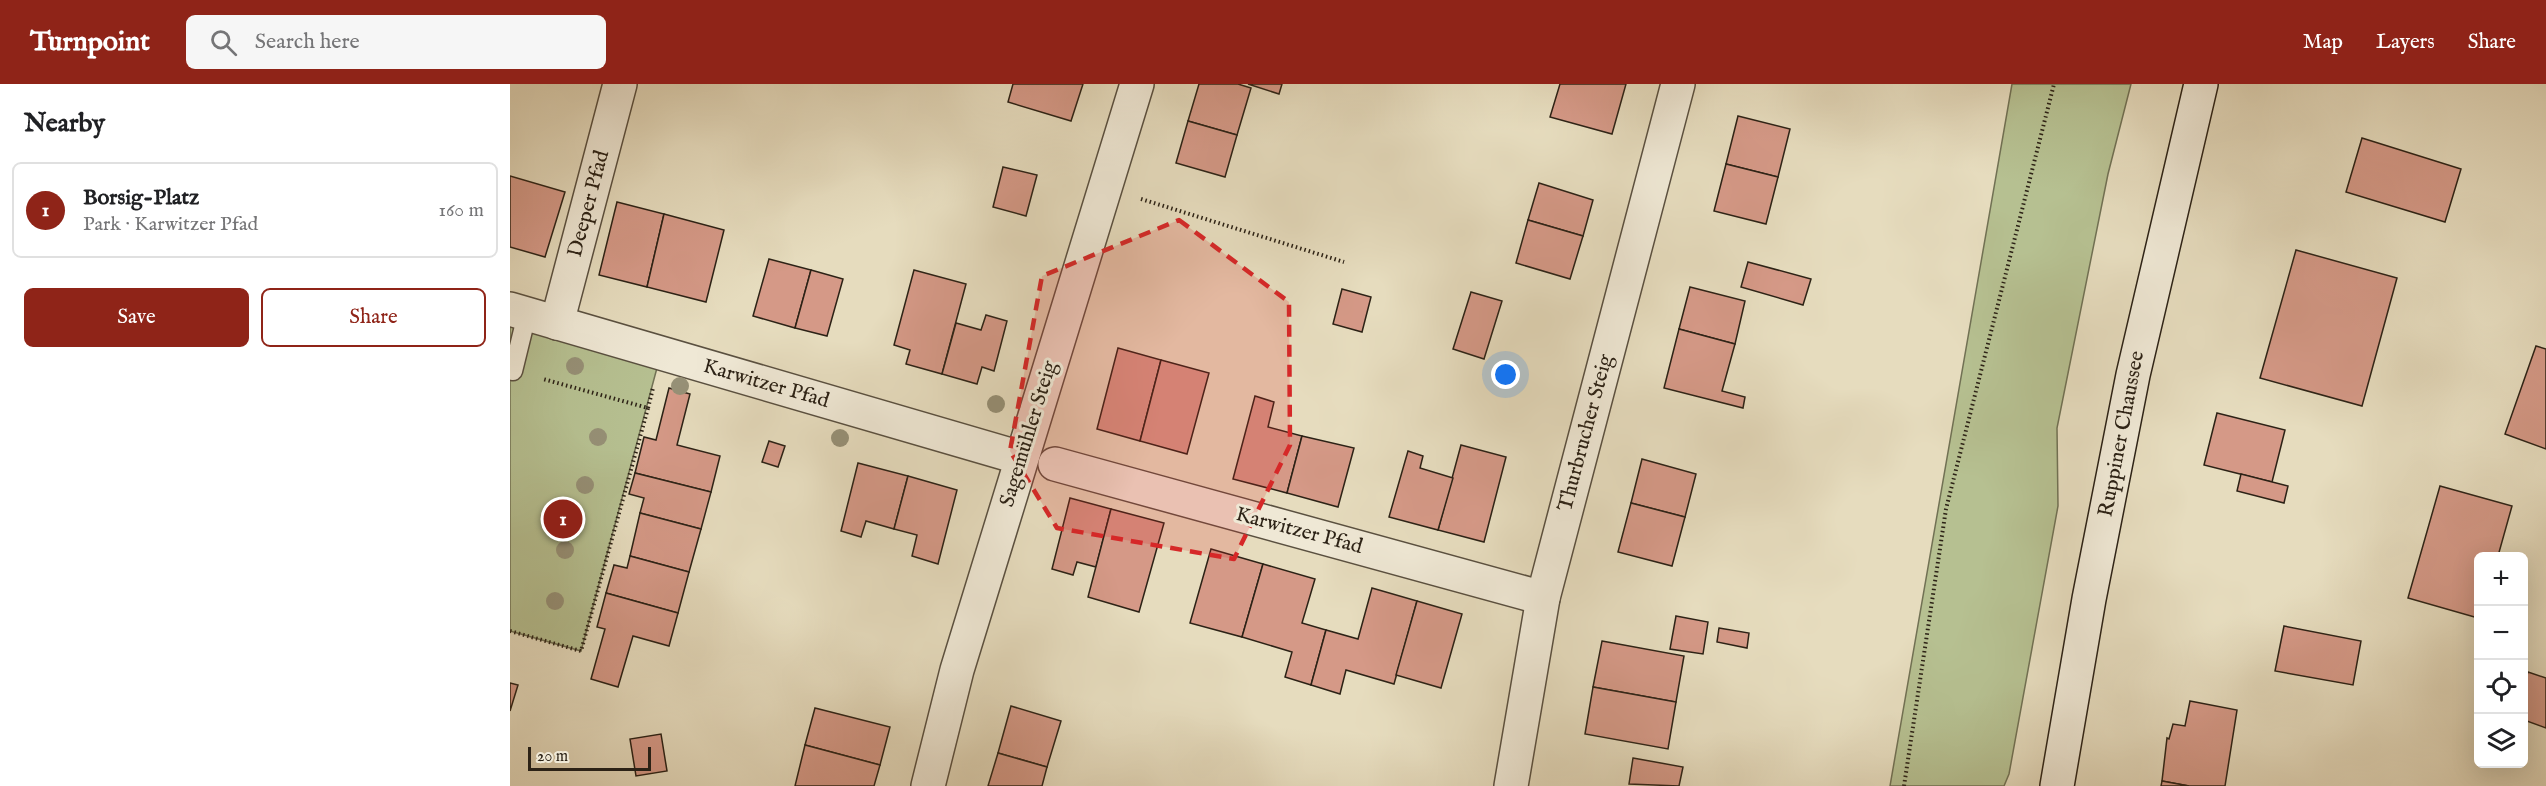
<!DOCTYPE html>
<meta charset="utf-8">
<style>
:root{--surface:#fff;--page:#f6f6f6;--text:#202124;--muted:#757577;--line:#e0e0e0;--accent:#8f2418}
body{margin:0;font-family:"IM FELL English",serif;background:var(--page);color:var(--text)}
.controls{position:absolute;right:18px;bottom:18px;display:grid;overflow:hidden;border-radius:9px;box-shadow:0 6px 24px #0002}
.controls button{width:54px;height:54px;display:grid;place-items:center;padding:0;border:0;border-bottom:2px solid var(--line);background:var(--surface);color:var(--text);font:30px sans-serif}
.scale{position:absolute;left:18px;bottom:15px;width:123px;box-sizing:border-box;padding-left:6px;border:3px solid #2c2216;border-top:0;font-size:16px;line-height:21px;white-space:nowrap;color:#2c2216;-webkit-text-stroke:4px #efe8d5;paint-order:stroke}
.you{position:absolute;left:996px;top:291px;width:21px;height:21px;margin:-15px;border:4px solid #fff;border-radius:50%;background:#1a73e8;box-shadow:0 0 0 9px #1a73e833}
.badge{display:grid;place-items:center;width:39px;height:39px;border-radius:50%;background:var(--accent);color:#fff;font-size:20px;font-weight:700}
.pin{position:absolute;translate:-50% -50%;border:3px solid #fff;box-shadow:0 2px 6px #0006}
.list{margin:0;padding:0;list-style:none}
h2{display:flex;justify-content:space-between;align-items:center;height:78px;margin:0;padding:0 24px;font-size:26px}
h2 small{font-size:20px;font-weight:400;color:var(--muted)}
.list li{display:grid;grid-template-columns:39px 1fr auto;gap:18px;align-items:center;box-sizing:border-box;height:96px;margin:0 12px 12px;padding:0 12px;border:2px solid var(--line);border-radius:9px}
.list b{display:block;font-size:22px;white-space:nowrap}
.list p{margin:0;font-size:20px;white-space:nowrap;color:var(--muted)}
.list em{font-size:20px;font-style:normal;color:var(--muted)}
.actions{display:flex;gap:12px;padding:18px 24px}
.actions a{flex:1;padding:14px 0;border:2px solid var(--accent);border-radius:9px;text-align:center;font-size:21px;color:var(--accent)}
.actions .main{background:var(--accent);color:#fff}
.icon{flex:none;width:33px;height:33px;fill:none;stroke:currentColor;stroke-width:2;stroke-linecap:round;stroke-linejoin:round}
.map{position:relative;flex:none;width:2036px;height:702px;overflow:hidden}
header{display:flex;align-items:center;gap:36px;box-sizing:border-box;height:84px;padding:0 30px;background:var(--accent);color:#fff}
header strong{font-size:28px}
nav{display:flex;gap:33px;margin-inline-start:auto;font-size:21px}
.search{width:420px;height:54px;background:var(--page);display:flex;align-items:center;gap:15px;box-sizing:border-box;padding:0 21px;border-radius:9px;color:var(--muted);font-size:22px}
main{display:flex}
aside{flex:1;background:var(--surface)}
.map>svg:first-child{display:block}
</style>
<header>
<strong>Turnpoint</strong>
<div class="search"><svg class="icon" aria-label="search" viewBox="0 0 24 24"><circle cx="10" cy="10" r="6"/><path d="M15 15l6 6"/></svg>Search here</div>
<nav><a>Map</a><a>Layers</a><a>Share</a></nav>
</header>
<main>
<aside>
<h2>Nearby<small></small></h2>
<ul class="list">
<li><span class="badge">1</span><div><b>Borsig-Platz</b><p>Park · Karwitzer Pfad</p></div><em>160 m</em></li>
</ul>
<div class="actions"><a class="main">Save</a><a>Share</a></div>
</aside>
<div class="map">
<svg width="2036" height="702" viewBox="0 0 2036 702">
<rect width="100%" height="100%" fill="#e6dcbe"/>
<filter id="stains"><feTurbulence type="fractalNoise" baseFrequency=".00333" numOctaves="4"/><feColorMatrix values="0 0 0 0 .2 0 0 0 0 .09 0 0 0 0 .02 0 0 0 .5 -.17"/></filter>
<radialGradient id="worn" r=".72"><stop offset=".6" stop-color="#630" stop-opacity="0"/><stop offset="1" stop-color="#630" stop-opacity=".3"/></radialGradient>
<g fill="#b6c091" stroke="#717154" stroke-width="1.5">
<path d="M 1502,0 L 1621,0 L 1598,90 L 1547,344 L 1548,422 L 1499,690 L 1494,702 L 1380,702 Z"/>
<path d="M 0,225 L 151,269 L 71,567 L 0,547 Z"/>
</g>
<g fill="#d59987" stroke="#2c2216" stroke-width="1.5">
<path d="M 503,0 L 573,0 L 561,37 L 498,18 Z"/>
<path d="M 689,0 L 728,0 L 741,4 L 727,51 L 678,37 Z"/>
<path d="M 738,0 L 772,0 L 769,10 Z"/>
<path d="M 1050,0 L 1116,0 L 1102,50 L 1040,33 Z"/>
<path d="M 1228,32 L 1280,45 L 1268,93 L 1216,80 Z"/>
<path d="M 678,37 L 727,51 L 715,93 L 666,79 Z"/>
<path d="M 1852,54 L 1951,85 L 1935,138 L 1836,108 Z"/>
<path d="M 1216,80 L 1268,93 L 1256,140 L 1204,127 Z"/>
<path d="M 493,83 L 527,91 L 516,132 L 483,123 Z"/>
<path d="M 0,92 L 55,108 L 35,173 L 0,163 Z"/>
<path d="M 1029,99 L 1083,116 L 1073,152 L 1018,136 Z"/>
<path d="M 107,118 L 154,130 L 137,203 L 89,191 Z"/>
<path d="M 154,130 L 214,146 L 196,218 L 137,203 Z"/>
<path d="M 1018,136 L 1073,152 L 1060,195 L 1006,179 Z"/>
<path d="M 1786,166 L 1887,194 L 1852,322 L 1750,294 Z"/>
<path d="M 259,175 L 301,186 L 285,244 L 243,232 Z"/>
<path d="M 1238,178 L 1301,195 L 1293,221 L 1231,203 Z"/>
<path d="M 301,186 L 333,195 L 317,252 L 285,244 Z"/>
<path d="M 404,186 L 456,200 L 432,290 L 396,280 L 400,266 L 384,261 Z"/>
<path d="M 1180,203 L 1235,217 L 1225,260 L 1169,245 Z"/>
<path d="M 832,205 L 861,213 L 852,248 L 823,240 Z"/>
<path d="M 961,208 L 992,217 L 974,275 L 943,265 Z"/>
<path d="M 476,231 L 497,237 L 484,287 L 472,283 L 467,300 L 432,290 L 446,239 L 471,246 Z"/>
<path d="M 1169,245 L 1225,260 L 1212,307 L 1235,313 L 1233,324 L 1154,304 Z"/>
<path d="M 2026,262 L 2036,265 L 2036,365 L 1995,350 Z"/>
<path d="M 608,264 L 651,276 L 630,357 L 587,345 Z"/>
<path d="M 651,276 L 699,289 L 677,370 L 630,357 Z"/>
<path d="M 159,304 L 180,310 L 167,361 L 210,372 L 201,408 L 125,389 L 134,353 L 146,356 Z"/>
<path d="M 745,312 L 764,318 L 758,343 L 792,352 L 777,409 L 723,395 Z"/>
<path d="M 1707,329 L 1775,346 L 1762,398 L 1694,381 Z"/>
<path d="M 792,352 L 844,364 L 828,423 L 777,409 Z"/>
<path d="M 259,357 L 275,362 L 268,383 L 252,378 Z"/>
<path d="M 951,361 L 996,373 L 974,458 L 928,446 Z"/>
<path d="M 898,367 L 913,372 L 910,384 L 943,394 L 928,446 L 879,433 Z"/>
<path d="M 1132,375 L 1186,390 L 1175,433 L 1121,419 Z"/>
<path d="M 348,379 L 398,392 L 384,445 L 356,437 L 351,453 L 331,447 Z"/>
<path d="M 125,389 L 201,408 L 191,445 L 130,429 L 134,414 L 119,410 Z"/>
<path d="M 1731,390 L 1778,402 L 1774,419 L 1727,407 Z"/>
<path d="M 398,392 L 447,406 L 428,480 L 402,472 L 407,451 L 384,445 Z"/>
<path d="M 1930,402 L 2002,422 L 1988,472 L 1968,472 L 1968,534 L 1898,514 Z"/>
<path d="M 560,414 L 601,425 L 586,483 L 567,478 L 563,491 L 542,485 Z"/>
<path d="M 1121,419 L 1175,433 L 1162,482 L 1108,468 Z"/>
<path d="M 601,425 L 654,439 L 629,528 L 578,513 Z"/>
<path d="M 130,429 L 191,445 L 179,488 L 120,472 Z"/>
<path d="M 701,465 L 753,480 L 732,553 L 680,539 Z"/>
<path d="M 120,472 L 179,488 L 168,529 L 96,509 L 104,481 L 117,484 Z"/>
<path d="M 753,480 L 805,495 L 792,539 L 816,546 L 801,601 L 775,593 L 782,568 L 732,553 Z"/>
<path d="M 862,504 L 907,517 L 884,600 L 836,586 L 830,610 L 801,601 L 816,546 L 848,555 Z"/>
<path d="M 96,509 L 168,529 L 159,562 L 123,552 L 108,603 L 81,595 L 95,545 L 87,543 Z"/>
<path d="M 907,517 L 952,530 L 931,604 L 886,591 Z"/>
<path d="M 1166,532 L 1198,538 L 1193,570 L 1160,565 Z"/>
<path d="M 1774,542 L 1851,557 L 1843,601 L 1765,587 Z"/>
<path d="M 1209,544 L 1239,549 L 1237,564 L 1207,558 Z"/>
<path d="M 1092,557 L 1174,572 L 1166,618 L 1083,603 Z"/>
<path d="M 2018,588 L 2036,594 L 2036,644 L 2014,636 L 2014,601 Z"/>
<path d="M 0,599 L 8,601 L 0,627 Z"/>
<path d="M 1083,603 L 1166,618 L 1158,665 L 1075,650 Z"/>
<path d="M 1680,617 L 1727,626 L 1715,702 L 1679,702 L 1652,697 L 1657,654 L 1659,655 L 1663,640 L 1675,642 Z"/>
<path d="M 501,622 L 551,637 L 537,683 L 488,669 Z"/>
<path d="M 305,624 L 380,643 L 370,681 L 295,661 Z"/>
<path d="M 151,650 L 157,687 L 126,692 L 120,655 Z"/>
<path d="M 295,661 L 370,681 L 364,702 L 285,702 Z"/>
<path d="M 488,669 L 537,683 L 532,702 L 478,702 Z"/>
<path d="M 1123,674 L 1173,683 L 1169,702 L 1119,700 Z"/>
<path d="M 1652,697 L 1679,702 L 1651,702 Z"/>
</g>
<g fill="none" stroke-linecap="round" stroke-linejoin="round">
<g stroke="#5a5040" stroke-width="21">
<path id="service" d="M 3,287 L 17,230"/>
</g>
<g stroke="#5a5040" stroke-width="36">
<g id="minor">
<path d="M 0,225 L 511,374"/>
<path d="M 47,239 L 110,0"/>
<path d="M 545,380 L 1033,514"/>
<path d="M 418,702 L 447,586 L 627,0"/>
<path d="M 1001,702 L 1033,514 L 1168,0"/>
</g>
</g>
<g stroke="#2c2216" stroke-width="36">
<path id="secondary" d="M 1547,702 L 1579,515 L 1623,291 L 1691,0"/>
</g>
<g stroke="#2c2216" stroke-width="4" stroke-dasharray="1.5 3" stroke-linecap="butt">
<path d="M 631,115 L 834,178"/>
<path d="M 138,324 L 143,304"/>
<path d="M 0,547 L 71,567 L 138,324 L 33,295"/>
<path d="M 1394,702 L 1436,425 L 1544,0"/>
</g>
<use href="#service" stroke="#efe8d5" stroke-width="18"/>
<use href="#minor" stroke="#efe8d5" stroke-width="33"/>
<use href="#secondary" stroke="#efe8d5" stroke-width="33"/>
</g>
<g fill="#969076">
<circle cx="65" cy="282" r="9"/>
<circle cx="170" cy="302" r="9"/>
<circle cx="486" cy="320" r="9"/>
<circle cx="88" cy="353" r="9"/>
<circle cx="330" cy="354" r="9"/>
<circle cx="75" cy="401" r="9"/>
<circle cx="55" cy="466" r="9"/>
<circle cx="45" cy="517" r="9"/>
</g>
<path fill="#d62828" fill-opacity="0.2" stroke="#d62828" stroke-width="4.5" stroke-dasharray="12 8" stroke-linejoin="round" d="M 669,136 L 779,218 L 780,361 L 724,475 L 547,444 L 500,367 L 532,192 Z"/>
<g text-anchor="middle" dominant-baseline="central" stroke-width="6" stroke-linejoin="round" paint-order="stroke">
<g font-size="21" fill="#2c2216" stroke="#efe8d5">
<text transform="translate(79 120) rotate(-75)">Deeper Pfad</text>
<text transform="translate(256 300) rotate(16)">Karwitzer Pfad</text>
<text transform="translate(1076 349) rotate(-75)">Thurbrucher Steig</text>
<text transform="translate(519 350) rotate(-73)">Sagemühler Steig</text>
<text transform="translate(1612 350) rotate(-79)">Ruppiner Chaussee</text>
<text transform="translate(789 447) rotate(15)">Karwitzer Pfad</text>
</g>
</g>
<rect width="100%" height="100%" filter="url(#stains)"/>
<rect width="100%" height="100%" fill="url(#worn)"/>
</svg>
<div class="controls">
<button>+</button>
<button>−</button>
<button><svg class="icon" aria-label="locate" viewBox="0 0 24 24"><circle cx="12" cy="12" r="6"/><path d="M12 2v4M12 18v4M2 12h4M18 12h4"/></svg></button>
<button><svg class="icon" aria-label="layers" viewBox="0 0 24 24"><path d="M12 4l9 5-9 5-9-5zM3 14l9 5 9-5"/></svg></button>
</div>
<div class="scale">20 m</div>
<div class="you"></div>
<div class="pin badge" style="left:53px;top:435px">1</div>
</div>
</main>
